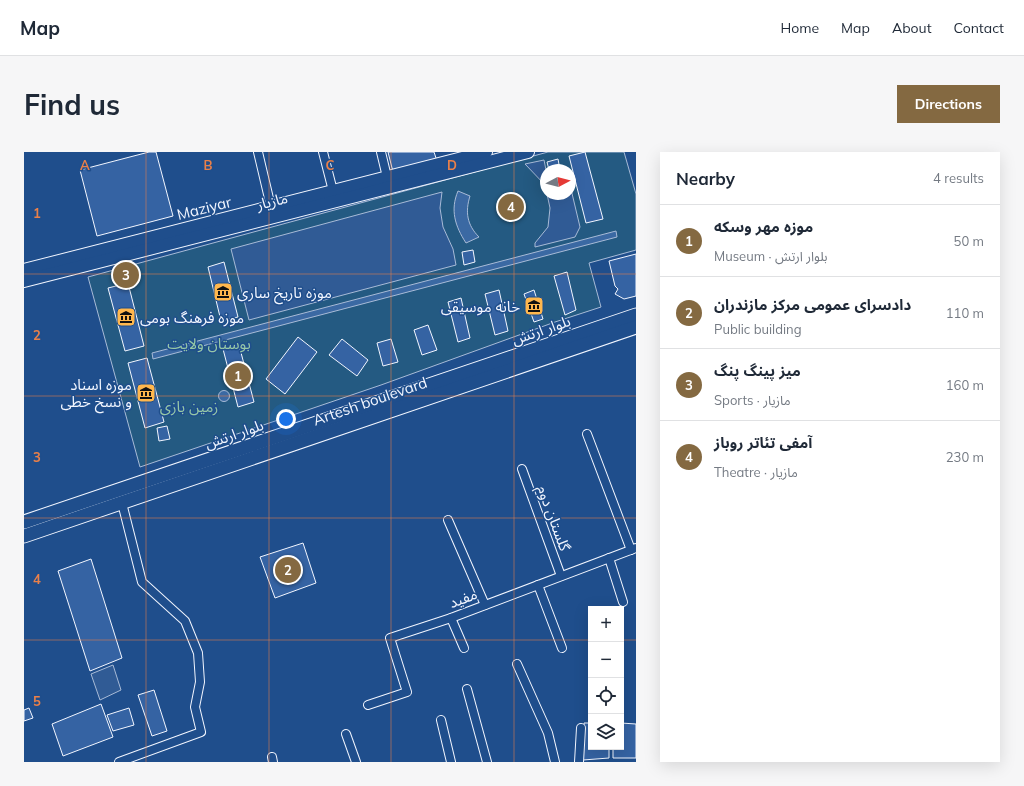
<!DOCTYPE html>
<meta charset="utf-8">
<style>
:root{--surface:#fff;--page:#f6f6f7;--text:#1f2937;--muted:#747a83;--line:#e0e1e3;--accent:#846941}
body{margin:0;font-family:Mulish,"Noto Sans Arabic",sans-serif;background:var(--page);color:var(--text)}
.controls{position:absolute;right:12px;bottom:12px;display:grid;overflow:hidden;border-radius:0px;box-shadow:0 4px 16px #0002}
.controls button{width:36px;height:36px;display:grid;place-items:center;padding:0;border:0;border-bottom:1px solid var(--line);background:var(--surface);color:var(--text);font:20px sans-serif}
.compass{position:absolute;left:516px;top:12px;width:36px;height:36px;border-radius:50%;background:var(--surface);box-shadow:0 4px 16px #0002;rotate:83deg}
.you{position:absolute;left:262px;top:267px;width:14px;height:14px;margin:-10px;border:3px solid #fff;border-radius:50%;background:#1a73e8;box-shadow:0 0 0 6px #1a73e833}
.badge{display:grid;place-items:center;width:26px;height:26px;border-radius:50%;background:var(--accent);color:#fff;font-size:13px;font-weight:700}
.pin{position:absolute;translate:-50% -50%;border:2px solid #fff;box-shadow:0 1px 4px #0006}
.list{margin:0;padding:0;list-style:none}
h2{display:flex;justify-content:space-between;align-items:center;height:52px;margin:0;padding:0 16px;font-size:17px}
h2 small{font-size:13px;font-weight:400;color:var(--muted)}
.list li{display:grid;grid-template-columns:26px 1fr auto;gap:12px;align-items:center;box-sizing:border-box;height:72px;padding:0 16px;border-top:1px solid var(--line)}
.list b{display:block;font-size:15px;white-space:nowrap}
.list p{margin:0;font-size:13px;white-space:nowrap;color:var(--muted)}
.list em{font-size:13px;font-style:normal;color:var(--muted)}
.icon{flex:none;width:22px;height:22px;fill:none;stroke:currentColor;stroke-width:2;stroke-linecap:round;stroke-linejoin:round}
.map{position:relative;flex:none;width:612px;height:610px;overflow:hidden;border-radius:0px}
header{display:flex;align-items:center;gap:24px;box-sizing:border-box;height:56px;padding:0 20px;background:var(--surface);border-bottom:1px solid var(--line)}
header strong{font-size:19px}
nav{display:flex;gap:22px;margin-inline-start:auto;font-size:14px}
.intro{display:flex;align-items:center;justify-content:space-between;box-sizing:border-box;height:96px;padding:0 24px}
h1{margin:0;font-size:28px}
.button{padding:10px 18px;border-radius:0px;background:var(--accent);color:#fff;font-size:14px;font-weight:700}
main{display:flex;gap:24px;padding:0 24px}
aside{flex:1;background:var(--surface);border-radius:0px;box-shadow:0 4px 16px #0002}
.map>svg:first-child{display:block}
</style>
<header>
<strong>Map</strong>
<nav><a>Home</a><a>Map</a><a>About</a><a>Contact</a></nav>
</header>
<div class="intro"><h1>Find us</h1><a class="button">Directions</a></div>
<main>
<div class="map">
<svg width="612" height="610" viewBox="0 0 612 610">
<rect width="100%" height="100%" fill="#1f4e8c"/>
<path fill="#245a82" stroke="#a8bbd7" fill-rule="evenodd" d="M 524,0 L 600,0 L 612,42 L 612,98 L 565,111 L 577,155 L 531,170 L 357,233 L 116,315 L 64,125 ZM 522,18 L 546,18 L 546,42 L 522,42 Z"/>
<g fill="#305b95" stroke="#a8bbd7">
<path d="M 520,8 L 522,18 L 522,34 L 501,12 Z"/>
<path d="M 546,33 L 556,75 L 551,85 L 511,95 L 511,91 L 524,75 L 526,56 L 523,42 L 546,42 Z"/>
<path d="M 418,40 L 416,56 L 419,75 L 429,97 L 432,113 L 225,168 L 207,97 Z"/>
<path d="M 89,513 L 97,538 L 76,548 L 67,522 Z"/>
</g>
<g fill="#3b69a3" stroke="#a8bbd7">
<path d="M 434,39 L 446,44 C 441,60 443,73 455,85 L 442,91 C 431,74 426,58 434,39 Z"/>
<path d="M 592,79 L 593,85 L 129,207 L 128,201 Z"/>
<circle cx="200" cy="244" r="5.5"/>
</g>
<g fill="#3563a3" stroke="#f2f6ff">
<path d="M 125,0 L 132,0 L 149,64 L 73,84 L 56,18 Z"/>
<path d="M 364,0 L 410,0 L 413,9 L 369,20 Z"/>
<path d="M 561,0 L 579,67 L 562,71 L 545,4 Z"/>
<path d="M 534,7 L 536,18 L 525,18 L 523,10 Z"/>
<path d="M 449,98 L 451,110 L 440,113 L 438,100 Z"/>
<path d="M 612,102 L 612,144 L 600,147 L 591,142 L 594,137 L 591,134 L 585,109 Z"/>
<path d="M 200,110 L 214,165 L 197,169 L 184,115 Z"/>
<path d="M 543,120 L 552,158 L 541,163 L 530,124 Z"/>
<path d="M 104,131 L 120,194 L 101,199 L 84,136 Z"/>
<path d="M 475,138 L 484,179 L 471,183 L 461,142 Z"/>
<path d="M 510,138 L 519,167 L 510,170 L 500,142 Z"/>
<path d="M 437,146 L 446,186 L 434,190 L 424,150 Z"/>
<path d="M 404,173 L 413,198 L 398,203 L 390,178 Z"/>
<path d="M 274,185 L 293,200 L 261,242 L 242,227 Z"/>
<path d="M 318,187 L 344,208 L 333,224 L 305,203 Z"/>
<path d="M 367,187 L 374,210 L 359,214 L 353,191 Z"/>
<path d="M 215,193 L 230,250 L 214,255 L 199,197 Z"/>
<path d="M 123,206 L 140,270 L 121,276 L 104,211 Z"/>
<path d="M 143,274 L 146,287 L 135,289 L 133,276 Z"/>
<path d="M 279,391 L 292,431 L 251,446 L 236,405 Z"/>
<path d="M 67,407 L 98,506 L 66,519 L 34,419 Z"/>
<path d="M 130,538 L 143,579 L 128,584 L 114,543 Z"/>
<path d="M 77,552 L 89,585 L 39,604 L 28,572 Z"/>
<path d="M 5,556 L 9,566 L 0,569 L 0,558 Z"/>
<path d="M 105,556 L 110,573 L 89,579 L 83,563 Z"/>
<path d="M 560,571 L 567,571 L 567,595 L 585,595 L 585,606 L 559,608 Z"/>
<path d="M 597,571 L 612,572 L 612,606 L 589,606 L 589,595 L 597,595 Z"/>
</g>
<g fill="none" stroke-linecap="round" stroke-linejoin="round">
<g stroke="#f2f6ff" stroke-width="10">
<g id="street">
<path d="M 234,0 L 247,55"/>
<path d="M 299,0 L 309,39"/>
<path d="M 357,0 L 363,25"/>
<path d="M 563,282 L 607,398"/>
<path d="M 498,317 L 537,424"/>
<path d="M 424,368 L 461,453"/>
<path d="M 585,406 L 599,450"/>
<path d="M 514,433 L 538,496"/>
<path d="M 427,466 L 440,496"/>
<path d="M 493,512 L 524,581 L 531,610"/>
<path d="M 443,537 L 463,610"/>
<path d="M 344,553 L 383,540 L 366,486 L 427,466 L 612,396"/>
<path d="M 417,568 L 427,610"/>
<path d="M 322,582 L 332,610"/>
<path d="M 248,605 L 249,610"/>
<path d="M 95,610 L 177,580 L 171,555 L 176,530 L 174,501 L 161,469 L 118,430 L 98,351"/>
<path d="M 555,610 L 557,576"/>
</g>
</g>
<g stroke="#f2f6ff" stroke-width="14">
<g id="secondary">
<path d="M 0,118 L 462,0"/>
<path d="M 0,129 L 504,0"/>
</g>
</g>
<g stroke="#f2f6ff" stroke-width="15">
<g id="primary">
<path d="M 0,370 L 612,163"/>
<path d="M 0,384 L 612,175"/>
</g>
</g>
<use href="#street" stroke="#1f4e8c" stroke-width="8"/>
<use href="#secondary" stroke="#1f4e8c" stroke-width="12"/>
<use href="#primary" stroke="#1f4e8c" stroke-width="13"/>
</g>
<path fill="none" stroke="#ea8049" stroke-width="1" stroke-opacity="0.55" d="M 122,0 L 122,610M 245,0 L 245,610M 367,0 L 367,610M 490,0 L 490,610M 0,122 L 612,122M 0,244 L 612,244M 0,366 L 612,366M 0,488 L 567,488M 597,488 L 612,488"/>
<defs>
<g id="museum-square" transform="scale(1)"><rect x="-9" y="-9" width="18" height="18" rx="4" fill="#ffb74d" stroke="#1f4e8c"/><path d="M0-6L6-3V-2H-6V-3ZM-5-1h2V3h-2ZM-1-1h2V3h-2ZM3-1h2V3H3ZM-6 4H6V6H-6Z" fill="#111"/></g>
</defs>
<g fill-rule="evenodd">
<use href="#museum-square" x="199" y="140"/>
<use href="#museum-square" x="510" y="154"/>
<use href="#museum-square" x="102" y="165"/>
<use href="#museum-square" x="122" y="241"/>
</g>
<g text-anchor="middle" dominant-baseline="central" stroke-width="3" stroke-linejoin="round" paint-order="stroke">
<g font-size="15" fill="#f2f6ff" stroke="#1f4e8c">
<text transform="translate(248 49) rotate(-14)">مازیار</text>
<text transform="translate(180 56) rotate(-14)">Maziyar</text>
<text transform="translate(517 178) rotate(-19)">بلوار ارتش</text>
<text transform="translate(346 249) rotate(-19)">Artesh boulevard</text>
<text transform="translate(210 282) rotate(-19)">بلوار ارتش</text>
<text transform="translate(530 366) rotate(70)">گلستان دوم</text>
<text transform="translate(439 446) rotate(-21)">مفید</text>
</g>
<g font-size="15" fill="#f2f6ff" stroke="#1f4e8c" text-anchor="start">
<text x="213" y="140">موزه تاریخ ساری</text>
<text x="496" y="154" text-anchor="end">خانه موسیقی</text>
<text x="116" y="165">موزه فرهنگ بومی</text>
<text x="108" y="232" text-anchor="end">موزه اسناد<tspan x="108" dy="17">و نسخ خطی</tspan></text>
</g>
<g font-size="15" fill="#97c8a6" stroke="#1f4e8c">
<text x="185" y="191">بوستان ولایت</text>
<text x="165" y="254">زمین بازی</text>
</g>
</g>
<g font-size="13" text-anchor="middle" font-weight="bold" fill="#ea8049" stroke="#1f4e8c" stroke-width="3" stroke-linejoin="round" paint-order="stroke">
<text x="61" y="18">A</text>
<text x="184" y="18">B</text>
<text x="306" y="18">C</text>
<text x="428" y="18">D</text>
<text x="13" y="66">1</text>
<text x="13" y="188">2</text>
<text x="13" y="310">3</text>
<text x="13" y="432">4</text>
<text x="13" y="554">5</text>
</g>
</svg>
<div class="controls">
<button>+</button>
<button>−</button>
<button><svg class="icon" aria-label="locate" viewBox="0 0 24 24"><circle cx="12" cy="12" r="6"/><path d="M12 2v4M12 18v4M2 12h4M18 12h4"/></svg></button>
<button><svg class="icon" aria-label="layers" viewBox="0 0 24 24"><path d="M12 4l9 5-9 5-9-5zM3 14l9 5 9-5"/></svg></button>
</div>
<svg class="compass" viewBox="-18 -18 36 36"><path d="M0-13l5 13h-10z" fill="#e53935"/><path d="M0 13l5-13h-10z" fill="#747a83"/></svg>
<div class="you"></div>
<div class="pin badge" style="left:214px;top:224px">1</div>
<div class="pin badge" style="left:264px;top:418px">2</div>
<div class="pin badge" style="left:102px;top:123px">3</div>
<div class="pin badge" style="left:487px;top:55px">4</div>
</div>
<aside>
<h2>Nearby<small>4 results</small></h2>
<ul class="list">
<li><span class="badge">1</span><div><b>موزه مهر وسکه</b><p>Museum · بلوار ارتش</p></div><em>50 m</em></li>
<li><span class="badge">2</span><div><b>دادسرای عمومی مرکز مازندران</b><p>Public building</p></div><em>110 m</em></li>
<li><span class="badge">3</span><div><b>میز پینگ پنگ</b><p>Sports · مازیار</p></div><em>160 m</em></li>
<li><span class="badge">4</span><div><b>آمفی تئاتر روباز</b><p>Theatre · مازیار</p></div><em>230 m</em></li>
</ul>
</aside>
</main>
